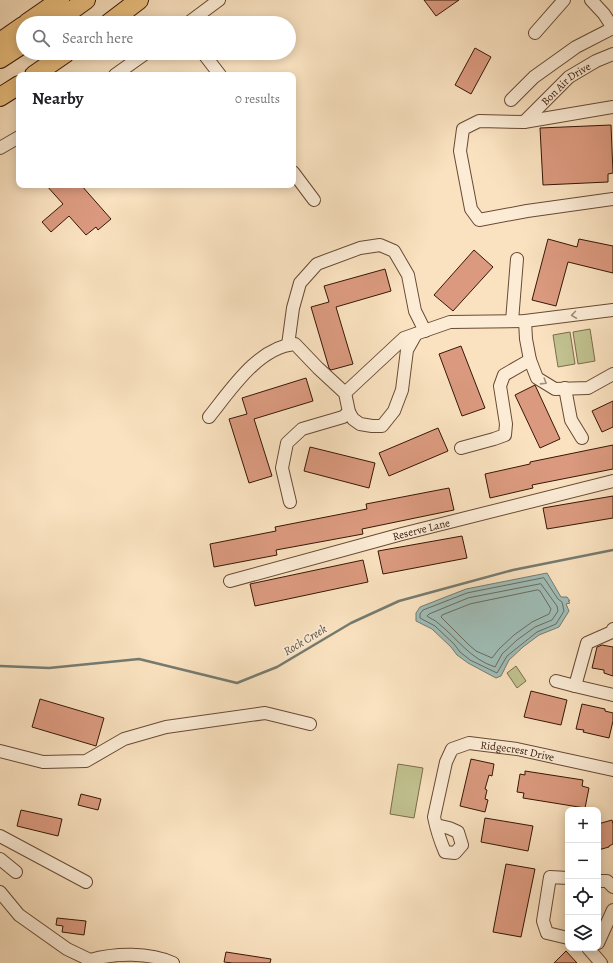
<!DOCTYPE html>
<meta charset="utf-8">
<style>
:root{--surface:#fff;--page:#f6f6f6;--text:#202124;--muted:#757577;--line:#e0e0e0}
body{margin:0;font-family:Alegreya,serif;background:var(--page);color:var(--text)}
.controls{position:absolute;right:12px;bottom:12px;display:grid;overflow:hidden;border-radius:8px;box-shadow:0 2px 10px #0003}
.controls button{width:36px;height:36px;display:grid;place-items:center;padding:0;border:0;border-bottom:1px solid var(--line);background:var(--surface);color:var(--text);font:20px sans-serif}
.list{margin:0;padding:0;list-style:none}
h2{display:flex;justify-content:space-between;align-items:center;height:52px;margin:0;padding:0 16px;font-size:17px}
h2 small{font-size:13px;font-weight:400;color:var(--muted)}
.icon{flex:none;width:22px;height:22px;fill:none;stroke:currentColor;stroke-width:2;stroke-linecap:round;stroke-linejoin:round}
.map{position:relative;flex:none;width:613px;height:963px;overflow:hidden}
.search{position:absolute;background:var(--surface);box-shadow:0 2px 10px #0003;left:16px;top:16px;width:280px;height:44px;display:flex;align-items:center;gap:10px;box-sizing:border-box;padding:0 14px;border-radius:22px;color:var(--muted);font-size:15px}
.panel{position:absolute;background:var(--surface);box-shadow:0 2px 10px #0003;left:16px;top:72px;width:280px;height:116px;border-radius:8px}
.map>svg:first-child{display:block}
</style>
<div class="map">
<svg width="613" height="963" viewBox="0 0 613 963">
<rect width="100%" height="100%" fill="#fae2c0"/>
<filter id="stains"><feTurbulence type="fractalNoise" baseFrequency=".005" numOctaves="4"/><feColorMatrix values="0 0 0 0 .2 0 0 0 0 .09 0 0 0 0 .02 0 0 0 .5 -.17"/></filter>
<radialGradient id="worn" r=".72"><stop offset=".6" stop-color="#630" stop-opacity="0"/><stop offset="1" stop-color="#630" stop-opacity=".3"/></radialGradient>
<g fill="#c1c290" stroke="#7c6c4b">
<path d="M 590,329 L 595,361 L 578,364 L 573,332 Z"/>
<path d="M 570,332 L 575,364 L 558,367 L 553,335 Z"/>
<path d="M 516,666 L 526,681 L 517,688 L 507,673 Z"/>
<path d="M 398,764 L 423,768 L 414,818 L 390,814 Z"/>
</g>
<path fill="#9fbdb7" stroke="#757b70" d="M 547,573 L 561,597 L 567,597 L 570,601 L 568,601 L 570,603 L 566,604 L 569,611 L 559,627 L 539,635 L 523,647 L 509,660 L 501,676 L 496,678 L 468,663 L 457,655 L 451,647 L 432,629 L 416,621 L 416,613 L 420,607 L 466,589 Z"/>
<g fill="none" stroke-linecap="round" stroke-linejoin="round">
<g stroke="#6b6a5e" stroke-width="1">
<path d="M 544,578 L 558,599 L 562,602 L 564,611 L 556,624 L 537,632 L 507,656 L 497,673 L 470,660 L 460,652 L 454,644 L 435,626 L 420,618 L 420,614 L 423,610 L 467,593 Z"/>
<path d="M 541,584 L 557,606 L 558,611 L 552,620 L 535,627 L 517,640 L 502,654 L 495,667 C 470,659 457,638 438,623 C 435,620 431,619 427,616 L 429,614 L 468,598 Z"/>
<path d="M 538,590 L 540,591 L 551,609 L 549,614 L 532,622 L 514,635 L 499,649 L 492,658 L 476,651 L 468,644 L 441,617 L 442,615 L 470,604 Z"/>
</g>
<path stroke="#757b70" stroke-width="2.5" d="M 0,666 L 49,668 L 139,659 L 237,683 L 277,667 L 351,623 L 399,601 L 513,570 L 613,550"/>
</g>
<g fill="#db9a7f" stroke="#371706">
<path d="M 424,0 L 459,0 L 436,16 Z"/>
<path d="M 475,48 L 491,57 L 471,94 L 455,85 Z"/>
<path d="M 611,125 L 613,173 L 608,174 L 608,182 L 543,185 L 540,128 Z"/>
<path d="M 46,185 L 81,185 L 111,219 L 98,230 L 96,227 L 86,235 L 69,216 L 51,232 L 42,222 L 63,204 Z"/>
<path d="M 548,239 L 577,247 L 579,239 L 613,246 L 613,273 L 568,262 L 556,306 L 532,300 Z"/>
<path d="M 474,250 L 493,267 L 453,311 L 434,295 Z"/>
<path d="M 385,269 L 391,291 L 336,307 L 353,364 L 331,370 L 329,368 L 311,307 L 329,302 L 324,286 Z"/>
<path d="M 461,346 L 485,408 L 462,416 L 439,354 Z"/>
<path d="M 306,378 L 313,401 L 254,419 L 272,476 L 249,483 L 229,419 L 247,414 L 242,398 Z"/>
<path d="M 535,385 L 560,439 L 540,448 L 515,395 Z"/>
<path d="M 613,401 L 613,427 L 602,432 L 592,411 Z"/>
<path d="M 438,428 L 448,451 L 389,476 L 379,453 Z"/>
<path d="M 613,445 L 613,469 L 532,485 L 533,488 L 490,498 L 485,474 L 530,464 L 530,462 Z"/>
<path d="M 310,447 L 375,463 L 369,488 L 304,471 Z"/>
<path d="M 449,488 L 454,510 L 362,529 L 363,534 L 276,550 L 277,555 L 214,567 L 210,544 L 276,531 L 275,527 L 367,509 L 366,504 Z"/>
<path d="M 613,496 L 613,518 L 547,529 L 543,508 Z"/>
<path d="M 462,536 L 467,558 L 383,574 L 378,551 Z"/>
<path d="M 363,560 L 368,582 L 255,606 L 250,584 Z"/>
<path d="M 602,645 L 613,647 L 613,676 L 604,673 L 604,670 L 592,668 L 597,647 Z"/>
<path d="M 531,691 L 567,700 L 561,725 L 524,717 Z"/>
<path d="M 40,699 L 104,718 L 96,746 L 32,727 Z"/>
<path d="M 582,704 L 605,709 L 605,711 L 613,713 L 613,721 L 609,738 L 583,732 L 584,730 L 576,729 Z"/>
<path d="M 471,759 L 494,764 L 492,776 L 489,775 L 485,789 L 487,790 L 485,799 L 488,800 L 485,812 L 460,806 Z"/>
<path d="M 525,771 L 583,780 L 582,786 L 589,788 L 585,808 L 523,798 L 524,793 L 517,792 L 520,774 L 525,775 Z"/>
<path d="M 81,794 L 101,799 L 98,810 L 78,805 Z"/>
<path d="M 21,810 L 62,819 L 58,836 L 17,826 Z"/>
<path d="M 485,818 L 533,826 L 528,851 L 481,842 Z"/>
<path d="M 612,820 L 613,824 L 613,844 L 609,846 L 609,847 L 598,850 L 598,824 Z"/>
<path d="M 506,864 L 535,869 L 521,937 L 493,932 Z"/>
<path d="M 57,918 L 86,921 L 84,935 L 62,932 L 63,926 L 56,925 Z"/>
<path d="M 566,951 L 577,963 L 554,963 Z"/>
<path d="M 226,952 L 271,959 L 270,963 L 233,963 L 224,962 Z"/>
</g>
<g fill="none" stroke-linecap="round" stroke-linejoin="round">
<g stroke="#684a34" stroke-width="14">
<g id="minor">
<path d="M 591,0 L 604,14 L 613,28"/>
<path d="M 188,23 L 219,0"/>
<path d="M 535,33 L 564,0"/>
<path d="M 203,53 L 220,75"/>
<path d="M 115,75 L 146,53"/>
<path d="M 511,100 L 534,77 L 576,47 L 613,28"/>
<path d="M 613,107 L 524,122 L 479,121 L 463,129 L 460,151 L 471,209 L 479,220 L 527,211 L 613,199"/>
<path id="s1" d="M 524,122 L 569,77 L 596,61 L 613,54"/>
<path d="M 0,148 L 19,137"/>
<path d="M 293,172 L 314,200"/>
<path d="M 512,321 L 517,259"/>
<path d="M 525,321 L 526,339 L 530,360 L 537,378 L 555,389 L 588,388 L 613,374"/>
<path d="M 288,345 L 293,308 L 300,283 L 317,264 L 360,248 L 380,245 L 394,251 L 408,275 L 415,311 L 425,331"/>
<path d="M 565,388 L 571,420 L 582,438"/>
<path d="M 345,393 L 404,338 L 450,322 L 525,321 L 613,310"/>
<path d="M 209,417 C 230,391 258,347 295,344 L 318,368 L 345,393 L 349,412 L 353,419 L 360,424 L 372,426 L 382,426 L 394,411 L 402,390 L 407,350 L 416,334"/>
<path d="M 461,448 L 494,439 L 505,435 L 506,424 L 500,386 L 504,375 L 530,360"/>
<path d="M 290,502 L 282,468 L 287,443 L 302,429 L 343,417 L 349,412"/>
<path id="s2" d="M 230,581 L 402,534 L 613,481"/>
<path d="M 556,681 L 575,686 L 613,695"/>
<path d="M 575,686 L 587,643 L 612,632 L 613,629"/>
<path d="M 0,751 L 43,762 L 86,761 L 124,739 L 166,727 L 265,713 L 310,724"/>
<path id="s3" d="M 436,825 L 449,828 L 458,832 L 462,845 L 455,853 L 445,852 C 439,838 437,832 434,817 L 446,762 L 452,749 L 469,743 L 517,749 L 613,770"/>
<path d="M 0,836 L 86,882"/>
<path d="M 0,859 L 16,872"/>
<path d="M 568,878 L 550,877 L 543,921 L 547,933 L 568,938"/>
<path d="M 598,881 L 607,881 L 613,887"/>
<path d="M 0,892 L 19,915 L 67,949 L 90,960 C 115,953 149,952 173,963"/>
<path d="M 598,943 L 613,910"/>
<path d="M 588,948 L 601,963"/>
</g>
</g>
<g stroke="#371706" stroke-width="20">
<g id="highway">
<path d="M 27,23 L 60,0"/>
<path d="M 54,23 L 86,0"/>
<path d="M 109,23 L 139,0"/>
<path d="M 0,42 L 23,26"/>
<path d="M 0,59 L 23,44"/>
<path d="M 34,75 L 66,53"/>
<path d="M 0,97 L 19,85"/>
</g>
</g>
<use href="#minor" stroke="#fcecd6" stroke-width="12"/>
<use href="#highway" stroke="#edc180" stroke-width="18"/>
</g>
<defs><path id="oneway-chevron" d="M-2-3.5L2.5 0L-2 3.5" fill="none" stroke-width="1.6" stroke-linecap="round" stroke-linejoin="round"/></defs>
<g stroke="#a38c78">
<use href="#oneway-chevron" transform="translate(574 315) rotate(172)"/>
<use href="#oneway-chevron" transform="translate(544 382) rotate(32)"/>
</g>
<g text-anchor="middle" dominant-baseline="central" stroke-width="3.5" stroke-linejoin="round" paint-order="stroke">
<g font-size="11" fill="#371706" stroke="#fcecd6">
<text stroke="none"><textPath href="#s1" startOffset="57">Bon Air Drive</textPath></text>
<text stroke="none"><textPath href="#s2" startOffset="198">Reserve Lane</textPath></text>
<text stroke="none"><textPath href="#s3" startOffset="232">Ridgecrest Drive</textPath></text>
</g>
<g font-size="12" font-style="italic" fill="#5b5144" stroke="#fcecd6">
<text transform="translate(305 640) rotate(-31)">Rock Creek</text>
</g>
</g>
<rect width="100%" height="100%" filter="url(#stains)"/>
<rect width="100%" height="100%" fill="url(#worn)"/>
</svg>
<div class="controls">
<button>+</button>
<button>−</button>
<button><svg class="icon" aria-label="locate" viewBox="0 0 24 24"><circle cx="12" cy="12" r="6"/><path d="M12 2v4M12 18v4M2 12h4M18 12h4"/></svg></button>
<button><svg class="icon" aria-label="layers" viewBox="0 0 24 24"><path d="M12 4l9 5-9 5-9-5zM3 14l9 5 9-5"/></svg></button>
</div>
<div class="search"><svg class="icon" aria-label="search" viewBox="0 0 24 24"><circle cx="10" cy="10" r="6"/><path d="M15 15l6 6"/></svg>Search here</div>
<section class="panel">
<h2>Nearby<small>0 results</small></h2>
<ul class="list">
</ul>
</section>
</div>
